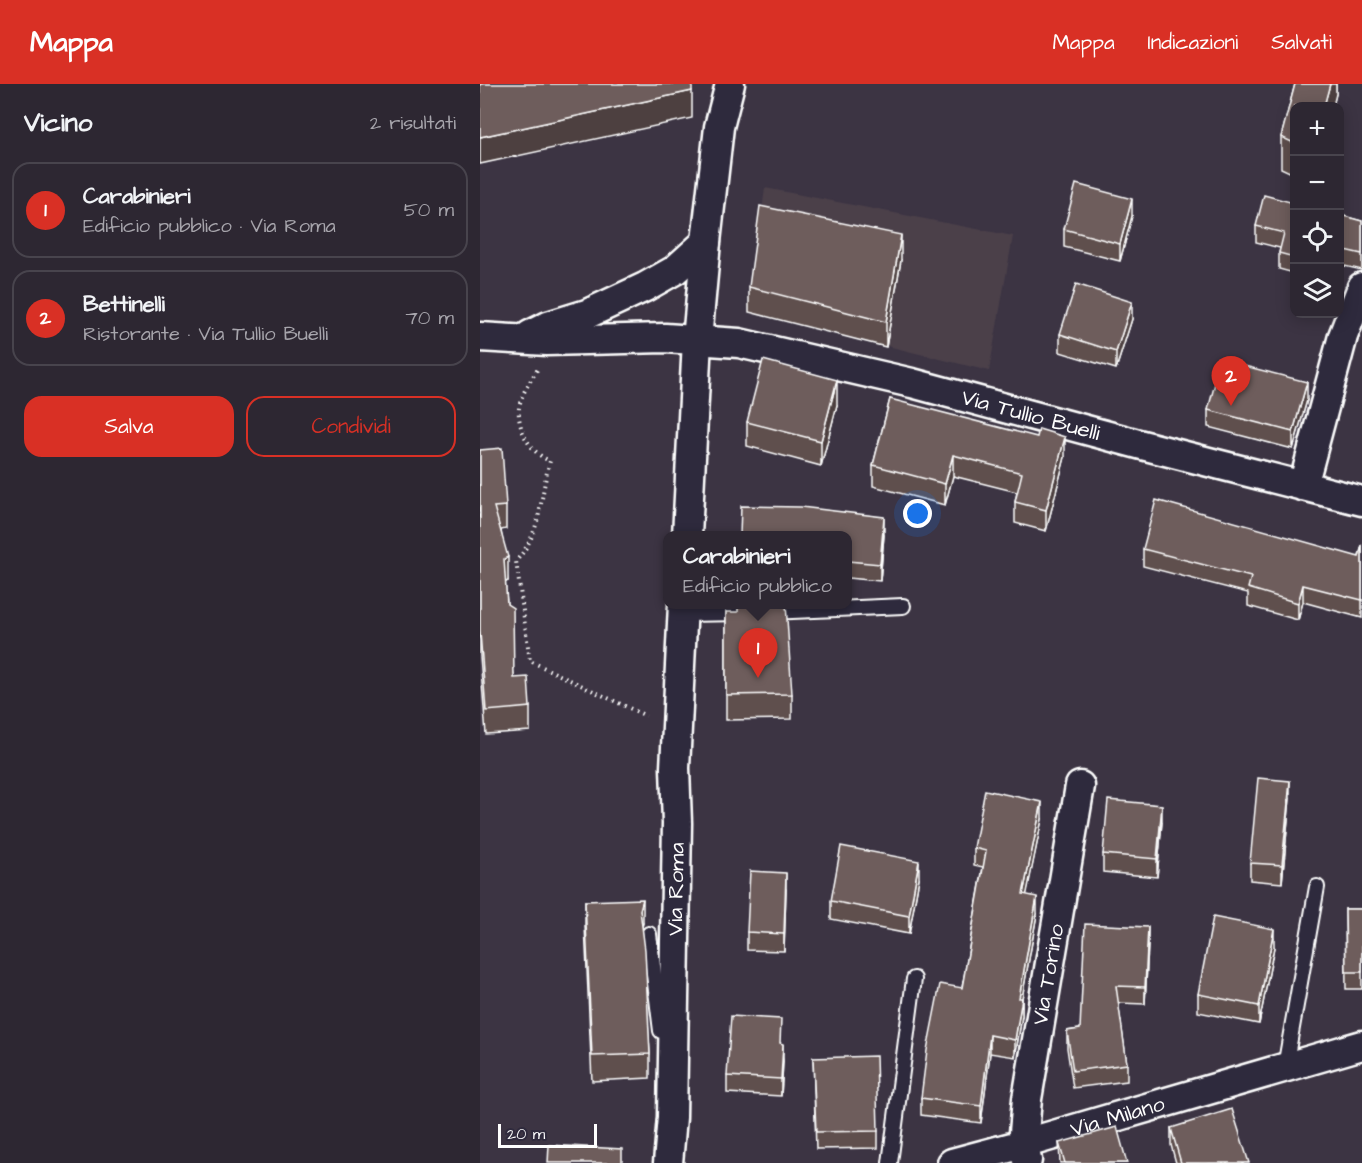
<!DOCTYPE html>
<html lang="it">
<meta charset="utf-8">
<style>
:root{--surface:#2d2732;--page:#39333e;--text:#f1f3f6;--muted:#a7a5ac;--line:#48444d;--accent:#d93025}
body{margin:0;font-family:"Architects Daughter",sans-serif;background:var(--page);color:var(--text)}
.controls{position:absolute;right:18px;top:18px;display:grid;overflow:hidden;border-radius:12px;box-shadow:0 3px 15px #0003}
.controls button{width:54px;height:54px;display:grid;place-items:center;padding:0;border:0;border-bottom:2px solid var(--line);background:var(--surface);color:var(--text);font:30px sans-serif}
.scale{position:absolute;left:18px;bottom:15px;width:99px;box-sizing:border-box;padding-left:6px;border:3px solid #fff;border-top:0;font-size:16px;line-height:21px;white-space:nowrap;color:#fff;-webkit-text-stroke:4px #2f2a3d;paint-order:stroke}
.you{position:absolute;left:438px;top:430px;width:21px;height:21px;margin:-15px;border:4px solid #fff;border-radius:50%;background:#1a73e8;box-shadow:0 0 0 9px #1a73e833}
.badge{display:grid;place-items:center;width:39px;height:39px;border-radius:50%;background:var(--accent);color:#fff;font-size:20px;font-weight:700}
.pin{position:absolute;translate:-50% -50px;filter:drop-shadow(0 2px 3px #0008)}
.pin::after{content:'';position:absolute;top:32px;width:21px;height:18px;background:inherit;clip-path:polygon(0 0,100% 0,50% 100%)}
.popup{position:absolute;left:183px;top:447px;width:189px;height:78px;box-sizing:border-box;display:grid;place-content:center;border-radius:12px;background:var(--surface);filter:drop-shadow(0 2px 4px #0005);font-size:20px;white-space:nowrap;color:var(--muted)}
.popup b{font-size:22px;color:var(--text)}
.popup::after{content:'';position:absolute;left:50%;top:100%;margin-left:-12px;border:12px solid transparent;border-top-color:var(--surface)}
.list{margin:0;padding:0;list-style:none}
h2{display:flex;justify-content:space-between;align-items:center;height:78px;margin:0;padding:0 24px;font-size:26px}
h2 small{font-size:20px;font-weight:400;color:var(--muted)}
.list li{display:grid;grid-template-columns:39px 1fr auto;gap:18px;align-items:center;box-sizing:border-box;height:96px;margin:0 12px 12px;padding:0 12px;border:2px solid var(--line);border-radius:18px}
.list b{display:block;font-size:22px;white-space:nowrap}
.list p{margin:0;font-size:20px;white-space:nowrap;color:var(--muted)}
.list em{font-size:20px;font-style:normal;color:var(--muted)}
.actions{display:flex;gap:12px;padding:18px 24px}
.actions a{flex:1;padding:14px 0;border:2px solid var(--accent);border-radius:18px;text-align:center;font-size:21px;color:var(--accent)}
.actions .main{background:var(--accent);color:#fff}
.icon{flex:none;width:33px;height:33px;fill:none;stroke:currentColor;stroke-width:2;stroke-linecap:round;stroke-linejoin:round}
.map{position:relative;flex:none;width:882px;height:1079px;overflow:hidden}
header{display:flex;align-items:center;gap:36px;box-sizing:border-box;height:84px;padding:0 30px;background:var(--accent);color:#fff}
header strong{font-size:28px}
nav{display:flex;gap:33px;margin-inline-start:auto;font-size:21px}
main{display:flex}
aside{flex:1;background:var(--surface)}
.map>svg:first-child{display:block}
</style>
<header>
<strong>Mappa</strong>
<nav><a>Mappa</a><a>Indicazioni</a><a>Salvati</a></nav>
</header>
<main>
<aside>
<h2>Vicino<small>2 risultati</small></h2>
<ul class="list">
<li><span class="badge">1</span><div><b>Carabinieri</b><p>Edificio pubblico · Via Roma</p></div><em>50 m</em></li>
<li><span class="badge">2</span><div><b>Bettinelli</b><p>Ristorante · Via Tullio Buelli</p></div><em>70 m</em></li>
</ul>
<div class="actions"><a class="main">Salva</a><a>Condividi</a></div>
</aside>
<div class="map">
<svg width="882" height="1079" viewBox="0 0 882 1079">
<rect width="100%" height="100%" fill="#3c3443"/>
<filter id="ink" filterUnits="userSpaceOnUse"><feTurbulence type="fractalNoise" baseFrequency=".0167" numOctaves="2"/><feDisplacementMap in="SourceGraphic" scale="12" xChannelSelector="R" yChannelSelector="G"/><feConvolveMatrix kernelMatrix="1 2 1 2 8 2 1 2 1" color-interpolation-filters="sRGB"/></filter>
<g filter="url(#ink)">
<path fill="#4b404a" d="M 285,104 L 533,152 L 509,287 L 269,228 Z"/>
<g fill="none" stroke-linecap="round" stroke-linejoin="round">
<g stroke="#fff" stroke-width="18">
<g id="lane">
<path d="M 290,528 L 423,522"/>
<path d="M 203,530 L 265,529"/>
<path d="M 169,850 L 181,947"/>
<path d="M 805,983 L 837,803"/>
<path d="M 410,1079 L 434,895"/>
</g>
</g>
<g stroke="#fff" stroke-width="33">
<g id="street">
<path d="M 50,251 L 68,242 L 107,230 L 165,203 L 195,186 L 226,158"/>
<path id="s1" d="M 0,253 L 67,257 L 185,254 L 259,259 L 432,299 L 662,361 L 882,417"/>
<path d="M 823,402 L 863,252 L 882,203"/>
<path d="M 207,452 L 217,256 L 226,158 L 239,43 L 250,0"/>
<path id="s2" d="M 547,1076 L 543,1060 L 547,1015 L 600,702"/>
<path id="s3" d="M 188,1079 L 192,1033 L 197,739 L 195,684 L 203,520"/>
<path id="s4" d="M 472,1079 L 543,1060 L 882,961"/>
</g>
</g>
<path stroke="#fff" stroke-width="4" stroke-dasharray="1.5 4.5" stroke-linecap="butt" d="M 57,286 C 50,298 41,310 39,324 C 37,345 50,369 70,377 C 59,414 63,447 36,477 L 50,577 L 166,632"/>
<use href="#lane" stroke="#2f2a3d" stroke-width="14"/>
<use href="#street" stroke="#2f2a3d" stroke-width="28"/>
</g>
<g fill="#5f504e" stroke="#fff" stroke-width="1.5">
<path d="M 815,0 L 856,0 L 856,10 L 853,22 L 814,22 L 814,90 L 801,84 L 801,53 Z"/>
<path d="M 814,119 L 814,189 L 799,185 L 799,169 L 800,164 L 776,158 L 776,142 Z"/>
<path d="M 860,131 L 882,137 L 882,186 L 860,181 Z"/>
<path d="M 652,132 L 640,177 L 584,163 L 584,145 Z"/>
<path d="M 421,176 L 406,263 L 269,228 L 269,203 Z"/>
<path d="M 652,235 L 636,285 L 580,268 L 580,250 Z"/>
<path d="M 410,315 L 585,373 L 566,447 L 535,439 L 535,418 L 537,408 L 473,392 L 465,421 L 393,402 L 393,381 Z"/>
<path d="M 827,316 L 813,365 L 728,343 L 728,326 Z"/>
<path d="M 357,321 L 341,382 L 267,362 L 267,338 Z"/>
<path d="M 0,366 L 26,422 L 26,445 L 21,446 L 28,497 L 25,498 L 34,594 L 50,623 L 50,647 L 6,650 L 0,572 Z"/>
<path d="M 404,451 L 400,497 L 368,494 L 368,452 Z"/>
<path d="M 882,461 L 882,534 L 823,518 L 818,536 L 768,522 L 768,509 L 663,482 L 663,465 L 879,473 Z"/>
<path d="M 246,528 L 312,610 L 312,635 L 246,636 Z"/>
<path d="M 810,714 L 802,799 L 770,796 L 770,779 Z"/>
<path d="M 562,735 L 546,811 L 557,830 L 542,914 L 542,932 L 535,973 L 510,969 L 501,1039 L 441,1031 L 441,1014 L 482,904 L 503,783 L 494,781 L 494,764 Z"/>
<path d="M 682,738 L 677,793 L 623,788 L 623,770 Z"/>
<path d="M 439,794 L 429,850 L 351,835 L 351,817 Z"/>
<path d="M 306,806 L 304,867 L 267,866 L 267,848 Z"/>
<path d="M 105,817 L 163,839 L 162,842 L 170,970 L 170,994 L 112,997 L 105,842 Z"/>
<path d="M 865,825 L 882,825 L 882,905 L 866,905 Z"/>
<path d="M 668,860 L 665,920 L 638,919 L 647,980 L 647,997 L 593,1004 L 587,964 L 587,947 L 600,945 Z"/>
<path d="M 794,863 L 779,940 L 718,928 L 718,910 Z"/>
<path d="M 300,959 L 303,977 L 301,1012 L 247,1009 L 247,992 Z"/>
<path d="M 333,974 L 398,1047 L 398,1064 L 336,1065 Z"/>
<path d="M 691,1044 L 769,1079 L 696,1079 L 691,1061 Z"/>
<path d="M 579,1059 L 647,1079 L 580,1079 Z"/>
</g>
<g fill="#4d4140" stroke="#fff" stroke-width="1.5">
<path d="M 850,0 L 856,0 L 856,10 L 853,22 L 844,22 Z"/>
<path d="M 212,7 L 212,34 L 0,80 L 0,53 Z"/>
<path d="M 652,115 L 652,132 L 640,177 L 640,160 Z"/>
<path d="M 421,151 L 421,176 L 406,263 L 406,238 Z"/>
<path d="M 652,218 L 652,235 L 636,285 L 636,268 Z"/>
<path d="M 357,296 L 357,321 L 341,382 L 341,357 Z"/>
<path d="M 827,298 L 827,316 L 813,365 L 813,348 Z"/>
<path d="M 585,353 L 585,373 L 566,447 L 566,426 Z"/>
<path d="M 473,371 L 473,392 L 465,421 L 465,400 Z"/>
<path d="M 404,433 L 404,451 L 400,497 L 400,480 Z"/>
<path d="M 28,473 L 28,497 L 24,499 L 24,475 Z"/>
<path d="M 823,501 L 823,518 L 818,536 L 818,519 Z"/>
<path d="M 810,697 L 810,714 L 802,799 L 802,781 Z"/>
<path d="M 562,718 L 562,735 L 543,828 L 543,810 Z"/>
<path d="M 682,721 L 682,738 L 677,793 L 677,775 Z"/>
<path d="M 439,777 L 439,794 L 429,850 L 429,832 Z"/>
<path d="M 306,789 L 306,806 L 304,867 L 304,850 Z"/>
<path d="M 557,813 L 557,830 L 539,931 L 539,914 Z"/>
<path d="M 163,815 L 163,839 L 160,851 L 160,826 Z"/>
<path d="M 668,843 L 668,860 L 665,920 L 665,903 Z"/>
<path d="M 794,845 L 794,863 L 779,940 L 779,922 Z"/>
<path d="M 542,914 L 542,932 L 535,973 L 535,956 Z"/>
<path d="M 510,951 L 510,969 L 501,1039 L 501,1022 Z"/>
<path d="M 303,960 L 303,977 L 301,1012 L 301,995 Z"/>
</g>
<g fill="#6e5d5b" stroke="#fff" stroke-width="1.5">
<path d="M 0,0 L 212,0 L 212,7 L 0,53 Z"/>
<path d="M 815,0 L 850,0 L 844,22 L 814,22 L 814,59 L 801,53 Z"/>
<path d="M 596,100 L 652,115 L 640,160 L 584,145 Z"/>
<path d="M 784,111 L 814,119 L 814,173 L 799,169 L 804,149 L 776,142 Z"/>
<path d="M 280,122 L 421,151 L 406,238 L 269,203 Z"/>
<path d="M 860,131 L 882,137 L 882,170 L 860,165 Z"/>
<path d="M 596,200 L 652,218 L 636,268 L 580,250 Z"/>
<path d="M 283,276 L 357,296 L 341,357 L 267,338 Z"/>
<path d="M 741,276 L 827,298 L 813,348 L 728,326 Z"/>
<path d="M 410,315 L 557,353 L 559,345 L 585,353 L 566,426 L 535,418 L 542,389 L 473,371 L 465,400 L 393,381 Z"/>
<path d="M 22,364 L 26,422 L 14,423 L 28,473 L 24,475 L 27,520 L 33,524 L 34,594 L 48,593 L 50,623 L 6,627 L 0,548 L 0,366 Z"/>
<path d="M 676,416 L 879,473 L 882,461 L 882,516 L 823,501 L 818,519 L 768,504 L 771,493 L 663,465 Z"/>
<path d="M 261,422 L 321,423 L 404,433 L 400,480 L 368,477 L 368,452 L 260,452 Z"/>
<path d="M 258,520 L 306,520 L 312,610 L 246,611 L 246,528 L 258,528 Z"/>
<path d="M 778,694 L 810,697 L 802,781 L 770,779 Z"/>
<path d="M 505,706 L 562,718 L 543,810 L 557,813 L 539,914 L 542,914 L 535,956 L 510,951 L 501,1022 L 441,1014 L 447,966 L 460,900 L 482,904 L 506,767 L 494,764 Z"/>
<path d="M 628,716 L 682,721 L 677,775 L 623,770 Z"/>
<path d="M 361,762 L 439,777 L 429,832 L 351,817 Z"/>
<path d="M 270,787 L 306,789 L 304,850 L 267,848 Z"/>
<path d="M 163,815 L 160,826 L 165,866 L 170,970 L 112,972 L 105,817 Z"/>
<path d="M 865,825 L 882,825 L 882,888 L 866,888 Z"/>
<path d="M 733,833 L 794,845 L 779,922 L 718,910 Z"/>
<path d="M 605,840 L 668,843 L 665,903 L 636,902 L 647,980 L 593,987 L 587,947 L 600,945 Z"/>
<path d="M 251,932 L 301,935 L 300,959 L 303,960 L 301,995 L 247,992 Z"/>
<path d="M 396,972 L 398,1047 L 336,1048 L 333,974 Z"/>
<path d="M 752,1025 L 769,1079 L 701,1079 L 691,1044 Z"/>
<path d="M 637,1043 L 647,1079 L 585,1079 L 579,1059 Z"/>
<path d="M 69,1061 L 142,1065 L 142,1079 L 68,1079 Z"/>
</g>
</g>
<g text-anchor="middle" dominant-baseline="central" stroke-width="5" stroke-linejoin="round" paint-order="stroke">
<g font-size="22" fill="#fff" stroke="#2f2a3d">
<text stroke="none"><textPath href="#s1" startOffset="560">Via Tullio Buelli</textPath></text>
<text stroke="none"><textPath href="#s3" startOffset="274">Via Roma</textPath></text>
<text stroke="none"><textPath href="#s2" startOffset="188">Via Torino</textPath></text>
<text stroke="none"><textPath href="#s4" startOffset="172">Via Milano</textPath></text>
</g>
</g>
</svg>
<div class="controls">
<button>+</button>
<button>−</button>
<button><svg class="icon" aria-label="locate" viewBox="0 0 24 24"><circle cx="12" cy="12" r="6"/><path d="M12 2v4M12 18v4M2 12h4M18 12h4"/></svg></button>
<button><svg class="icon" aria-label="layers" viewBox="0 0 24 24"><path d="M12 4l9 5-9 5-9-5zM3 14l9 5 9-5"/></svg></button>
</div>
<div class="scale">20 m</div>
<div class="you"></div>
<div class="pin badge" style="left:278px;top:594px">1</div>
<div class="popup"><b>Carabinieri</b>Edificio pubblico</div>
<div class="pin badge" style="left:751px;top:322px">2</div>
</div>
</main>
